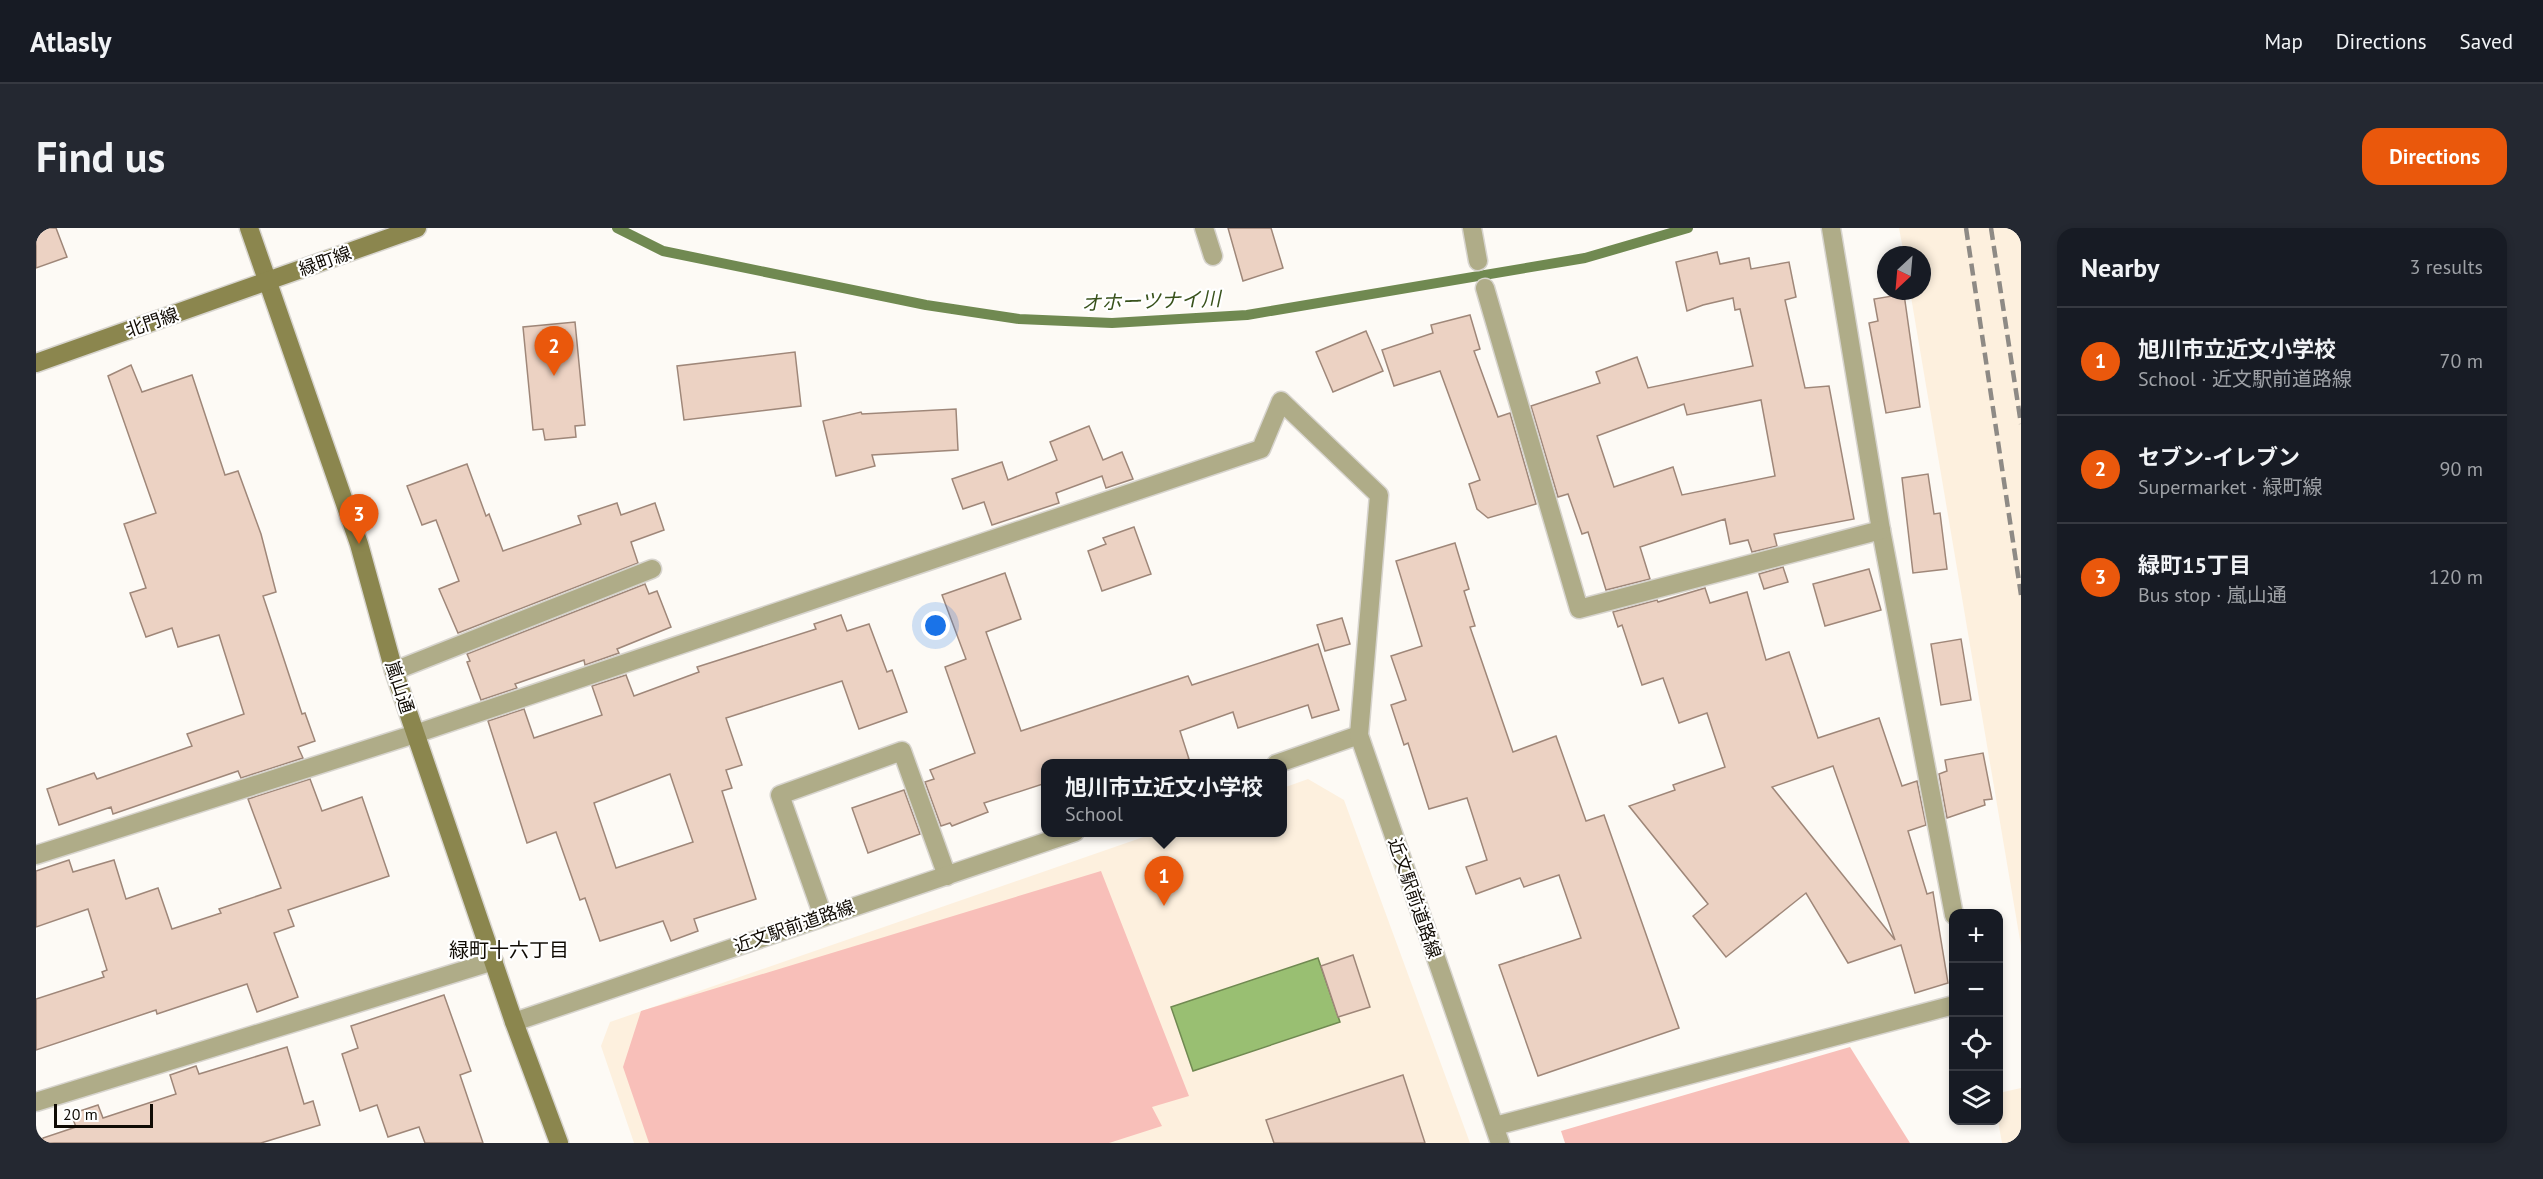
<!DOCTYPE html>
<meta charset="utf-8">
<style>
:root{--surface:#171b24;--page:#242831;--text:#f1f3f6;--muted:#9ea1a6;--line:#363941;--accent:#ea580c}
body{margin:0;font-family:"PT Sans","Noto Sans JP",sans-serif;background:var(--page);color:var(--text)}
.controls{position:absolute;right:18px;bottom:18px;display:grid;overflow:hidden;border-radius:12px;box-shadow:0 3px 9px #0003}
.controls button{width:54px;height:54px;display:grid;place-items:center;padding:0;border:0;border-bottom:2px solid var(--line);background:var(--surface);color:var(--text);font:30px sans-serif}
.compass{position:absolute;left:1841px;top:18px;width:54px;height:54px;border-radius:50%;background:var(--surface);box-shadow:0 3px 9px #0003;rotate:206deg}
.scale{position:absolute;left:18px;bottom:15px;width:99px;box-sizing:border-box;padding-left:6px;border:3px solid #100b04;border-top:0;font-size:16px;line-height:21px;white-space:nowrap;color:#100b04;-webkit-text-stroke:4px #fff;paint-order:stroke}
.you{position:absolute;left:900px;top:398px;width:21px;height:21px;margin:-15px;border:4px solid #fff;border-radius:50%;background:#1a73e8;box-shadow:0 0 0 9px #1a73e833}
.badge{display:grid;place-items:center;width:39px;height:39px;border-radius:50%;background:var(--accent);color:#fff;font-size:20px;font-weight:700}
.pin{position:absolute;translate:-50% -50px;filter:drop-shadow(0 2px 3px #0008)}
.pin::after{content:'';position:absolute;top:32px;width:21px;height:18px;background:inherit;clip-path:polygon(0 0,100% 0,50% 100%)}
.popup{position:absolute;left:1005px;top:531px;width:246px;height:78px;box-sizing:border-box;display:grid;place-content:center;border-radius:12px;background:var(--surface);filter:drop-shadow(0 2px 4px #0005);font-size:20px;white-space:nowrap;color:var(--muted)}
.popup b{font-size:22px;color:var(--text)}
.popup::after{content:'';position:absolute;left:50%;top:100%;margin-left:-12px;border:12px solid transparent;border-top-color:var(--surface)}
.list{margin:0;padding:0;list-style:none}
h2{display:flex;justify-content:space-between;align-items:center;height:78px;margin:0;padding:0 24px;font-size:26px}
h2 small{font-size:20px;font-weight:400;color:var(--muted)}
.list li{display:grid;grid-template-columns:39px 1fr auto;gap:18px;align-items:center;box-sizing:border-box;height:108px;padding:0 24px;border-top:2px solid var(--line)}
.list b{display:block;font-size:22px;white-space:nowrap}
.list p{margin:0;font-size:20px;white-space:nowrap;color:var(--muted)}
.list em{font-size:20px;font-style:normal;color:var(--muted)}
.icon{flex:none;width:33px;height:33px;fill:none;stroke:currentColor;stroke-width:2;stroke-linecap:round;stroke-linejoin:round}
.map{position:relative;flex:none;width:1985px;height:915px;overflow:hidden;border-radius:18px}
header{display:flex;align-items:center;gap:36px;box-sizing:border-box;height:84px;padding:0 30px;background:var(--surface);border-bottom:2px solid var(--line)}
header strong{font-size:28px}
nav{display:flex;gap:33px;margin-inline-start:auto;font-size:21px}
.intro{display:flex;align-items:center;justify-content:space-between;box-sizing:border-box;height:144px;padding:0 36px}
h1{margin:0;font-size:42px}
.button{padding:15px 27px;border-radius:18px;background:var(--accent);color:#fff;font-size:21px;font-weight:700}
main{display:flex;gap:36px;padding:0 36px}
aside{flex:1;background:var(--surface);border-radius:18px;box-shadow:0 3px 9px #0003}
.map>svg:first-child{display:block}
</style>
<header>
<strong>Atlasly</strong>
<nav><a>Map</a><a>Directions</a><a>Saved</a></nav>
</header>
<div class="intro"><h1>Find us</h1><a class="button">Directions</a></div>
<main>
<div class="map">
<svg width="1985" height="915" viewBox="0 0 1985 915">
<rect width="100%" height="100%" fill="#fdfaf5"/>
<g fill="#fdf0de">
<path d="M 1863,0 L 1985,0 L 1985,718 L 1874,63 L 1886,63 L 1886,27 L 1868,27 Z"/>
<path d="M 1272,551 L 1308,572 L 1434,915 L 598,915 L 565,818 L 574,794 L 1119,605 L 1246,604 L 1247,560 Z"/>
<path d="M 1985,860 L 1985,915 L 1966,915 L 1962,893 L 1963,865 Z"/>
</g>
<g fill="#f8bfb9">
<path d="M 1065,643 L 1153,868 L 1116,879 L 1126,898 L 1073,915 L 613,915 L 587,839 L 605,783 Z"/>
<path d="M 1814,819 L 1874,915 L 1529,915 L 1525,903 Z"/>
</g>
<path fill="#99bf72" stroke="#708951" stroke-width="1.5" d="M 1282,730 L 1304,794 L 1157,843 L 1135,779 Z"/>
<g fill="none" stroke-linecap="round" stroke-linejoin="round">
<path stroke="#708951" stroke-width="10" d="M 581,0 L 627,23 L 890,77 L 983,91 L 1076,95 L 1211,87 L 1549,30 L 1652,0"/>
</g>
<g fill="#ecd2c3" stroke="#9f8779" stroke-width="1.5" fill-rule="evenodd">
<path d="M 0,0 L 20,0 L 31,29 L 0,40 Z"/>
<path d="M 1192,0 L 1235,0 L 1247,40 L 1207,53 Z"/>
<path d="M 1681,24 L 1684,36 L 1713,30 L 1715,41 L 1753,34 L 1760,69 L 1749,72 L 1769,160 L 1793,158 L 1818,291 L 1738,306 L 1741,318 L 1716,324 L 1712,312 L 1694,316 L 1689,291 L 1604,319 L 1614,351 L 1570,362 L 1552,304 L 1546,306 L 1532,266 L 1522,269 L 1495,178 L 1564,155 L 1560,144 L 1601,129 L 1612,160 L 1717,138 L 1704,81 L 1699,82 L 1697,70 L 1667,77 L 1651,83 L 1640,34 ZM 1725,172 L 1739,248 L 1646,267 L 1637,239 L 1578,259 L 1561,208 L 1648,176 L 1651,187 Z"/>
<path d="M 1868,66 L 1884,179 L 1850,185 L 1833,95 L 1842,93 L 1838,71 Z"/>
<path d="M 1434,87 L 1444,121 L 1438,123 L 1462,189 L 1474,185 L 1500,276 L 1452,290 L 1441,281 L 1433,256 L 1444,252 L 1404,143 L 1358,158 L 1346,122 L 1397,105 L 1395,97 Z"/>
<path d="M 539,94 L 549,197 L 539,198 L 540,209 L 509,212 L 507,201 L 497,202 L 487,99 Z"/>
<path d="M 1330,103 L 1347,143 L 1297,164 L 1280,124 Z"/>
<path d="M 759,124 L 765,178 L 648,192 L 641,138 Z"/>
<path d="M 95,137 L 106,164 L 156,147 L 189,247 L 202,243 L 225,306 L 240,364 L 227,368 L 266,486 L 269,485 L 279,513 L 262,519 L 267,530 L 205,550 L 202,543 L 77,586 L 75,579 L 23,597 L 11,561 L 58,545 L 61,551 L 156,518 L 151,506 L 208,486 L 183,407 L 142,419 L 136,400 L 110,409 L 94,365 L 110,360 L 88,296 L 120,285 L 72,148 Z"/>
<path d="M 920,181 L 922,222 L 836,227 L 839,238 L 800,248 L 787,193 L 825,184 L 826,186 Z"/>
<path d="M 1053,198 L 1067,232 L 1086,224 L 1097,251 L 1070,260 L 1066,248 L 1020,265 L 1023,275 L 956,297 L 948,274 L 927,281 L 916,251 L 966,234 L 972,252 L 1021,232 L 1014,214 Z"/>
<path d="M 431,236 L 450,288 L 453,286 L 467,323 L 545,296 L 542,288 L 581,275 L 585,287 L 619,275 L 628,302 L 595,314 L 602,335 L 422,405 L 403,361 L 423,353 L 400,292 L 386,297 L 371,258 Z"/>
<path d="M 1892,246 L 1898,286 L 1904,285 L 1911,341 L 1877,345 L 1866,250 Z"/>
<path d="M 1098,299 L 1115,346 L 1066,363 L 1052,323 L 1070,316 L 1067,310 Z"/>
<path d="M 1419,315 L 1433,361 L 1428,363 L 1439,398 L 1434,399 L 1477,524 L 1520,508 L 1550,593 L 1568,587 L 1643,800 L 1502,848 L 1463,737 L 1545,710 L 1523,647 L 1488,659 L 1484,650 L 1440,666 L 1430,639 L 1451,632 L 1431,570 L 1393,581 L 1372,515 L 1368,517 L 1355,477 L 1370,472 L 1355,428 L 1386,418 L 1360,333 Z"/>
<path d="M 1747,339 L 1752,354 L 1728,361 L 1723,346 Z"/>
<path d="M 1833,341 L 1845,382 L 1789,398 L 1777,356 Z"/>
<path d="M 969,345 L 985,391 L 950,404 L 985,503 L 1152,448 L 1156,457 L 1282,416 L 1303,482 L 1276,490 L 1272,477 L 1202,500 L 1197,484 L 1144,503 L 1153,531 L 1139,536 L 1010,536 L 1010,555 L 948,575 L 952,584 L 916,598 L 914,595 L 905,598 L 889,554 L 898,551 L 894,542 L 939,525 L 909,439 L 930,431 L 906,367 Z"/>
<path d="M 609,356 L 613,366 L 621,363 L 635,399 L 581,421 L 583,425 L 549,437 L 548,432 L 479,456 L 481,460 L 445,472 L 431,434 L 434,433 L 431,426 Z"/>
<path d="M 1669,360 L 1674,375 L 1711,364 L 1730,432 L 1753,424 L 1782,510 L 1843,490 L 1866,558 L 1881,553 L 1890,597 L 1872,603 L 1891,666 L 1897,664 L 1912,755 L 1879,765 L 1865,717 L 1812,735 L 1770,665 L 1690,729 L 1657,688 L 1672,676 L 1593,578 L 1639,562 L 1637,557 L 1689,539 L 1671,485 L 1643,495 L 1627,450 L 1606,457 L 1586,397 L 1582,399 L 1577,384 L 1621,372 L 1622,374 ZM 1797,538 L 1859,712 L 1736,559 Z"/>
<path d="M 805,387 L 811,403 L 833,396 L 851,444 L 856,442 L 871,484 L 823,501 L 806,453 L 690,490 L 706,537 L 690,542 L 696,560 L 686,563 L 720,671 L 658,691 L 662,703 L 635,713 L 627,693 L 564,713 L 549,670 L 544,672 L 520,604 L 491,615 L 452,493 L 488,481 L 498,510 L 566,487 L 556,458 L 590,447 L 598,468 L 663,444 L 661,439 L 780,401 L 778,396 ZM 634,546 L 657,614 L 580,640 L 558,575 Z"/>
<path d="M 1306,390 L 1314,416 L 1289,423 L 1281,397 Z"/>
<path d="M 1925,411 L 1935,472 L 1905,477 L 1895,416 Z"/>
<path d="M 1947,525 L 1956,571 L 1948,572 L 1949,577 L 1911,590 L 1903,546 L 1911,543 L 1909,532 Z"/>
<path d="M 274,551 L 286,583 L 326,569 L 353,648 L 252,682 L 258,698 L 238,705 L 262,769 L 221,784 L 211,756 L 121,786 L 120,782 L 0,822 L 0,771 L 68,749 L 66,744 L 71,742 L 52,681 L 0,699 L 0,643 L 33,632 L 37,644 L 78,632 L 90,671 L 122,660 L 136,701 L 185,685 L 183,681 L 245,660 L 212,571 Z"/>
<path d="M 868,562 L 884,606 L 832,625 L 816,580 Z"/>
<path d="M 1317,727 L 1334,779 L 1302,789 L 1285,738 Z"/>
<path d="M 408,767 L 435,843 L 424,847 L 447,915 L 389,915 L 383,899 L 352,909 L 341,877 L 324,883 L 306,826 L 322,820 L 315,798 Z"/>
<path d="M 251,819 L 268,876 L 277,873 L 284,897 L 225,915 L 7,915 L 7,910 L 40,899 L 35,886 L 62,877 L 67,890 L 140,866 L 134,847 L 160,838 L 163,846 Z"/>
<path d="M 1367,847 L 1389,915 L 1238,915 L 1230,892 Z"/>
</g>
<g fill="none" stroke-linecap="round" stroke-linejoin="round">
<g stroke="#d7d4ce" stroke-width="21">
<g id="street">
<path d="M 1168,0 L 1177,28"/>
<path d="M 1436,0 L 1442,33"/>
<path d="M 1795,0 L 1845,302 L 1918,687"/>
<path d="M 1449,60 L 1543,381 L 1845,302"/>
<path d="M 358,443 L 616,341"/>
<path d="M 1240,536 L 1323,507"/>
<path d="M 0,627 L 379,506 L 1225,221 L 1245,173 L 1343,267 L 1323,507 L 1464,915"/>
<path d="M 787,688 L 744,567 L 866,523 L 911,648"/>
<path d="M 478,794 L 1039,604"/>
<path d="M 0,874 L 458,733"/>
<path d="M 1459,898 L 1918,777"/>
</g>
</g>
<g stroke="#d7d4ce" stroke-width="21">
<g id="secondary">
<path d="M 213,0 L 323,316 L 358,443 L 478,794 L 523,915"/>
<path d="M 0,135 L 381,0"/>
</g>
</g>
<use href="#street" stroke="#afac88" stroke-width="18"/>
<use href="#secondary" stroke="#8b864e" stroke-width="18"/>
<g stroke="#8e8a85" stroke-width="4.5" stroke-dasharray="12 6" stroke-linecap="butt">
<path d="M 1930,0 L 1985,367"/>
<path d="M 1955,0 L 1985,196"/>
</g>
</g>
<g text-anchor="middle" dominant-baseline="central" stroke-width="4.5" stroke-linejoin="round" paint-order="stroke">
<g font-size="18" fill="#100b04" stroke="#fff">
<text transform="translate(289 33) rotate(-20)">緑町線</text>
<text transform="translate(116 94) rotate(-19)">北門線</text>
<text transform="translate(364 459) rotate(72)">嵐山通</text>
<text transform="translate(1379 670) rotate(71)">近文駅前道路線</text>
<text transform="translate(758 698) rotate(-19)">近文駅前道路線</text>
</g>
<g font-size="20" font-style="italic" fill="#39521c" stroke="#fff">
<text transform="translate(1115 73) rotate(-2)">オホーツナイ川</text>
</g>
<g font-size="20" fill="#100b04" stroke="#fff">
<text x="473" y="722">緑町十六丁目</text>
</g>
</g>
</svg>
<div class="controls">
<button>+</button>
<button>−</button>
<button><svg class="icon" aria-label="locate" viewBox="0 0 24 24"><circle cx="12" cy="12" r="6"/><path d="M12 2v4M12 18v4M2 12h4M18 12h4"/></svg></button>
<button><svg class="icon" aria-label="layers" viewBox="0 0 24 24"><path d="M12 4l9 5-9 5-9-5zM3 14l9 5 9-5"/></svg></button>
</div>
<svg class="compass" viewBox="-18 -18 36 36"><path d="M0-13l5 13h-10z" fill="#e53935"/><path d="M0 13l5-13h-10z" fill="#9ea1a6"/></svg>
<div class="scale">20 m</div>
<div class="you"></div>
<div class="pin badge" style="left:1128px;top:678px">1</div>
<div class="popup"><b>旭川市立近文小学校</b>School</div>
<div class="pin badge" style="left:518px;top:148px">2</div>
<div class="pin badge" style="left:323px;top:316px">3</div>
</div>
<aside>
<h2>Nearby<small>3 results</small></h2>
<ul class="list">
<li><span class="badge">1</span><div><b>旭川市立近文小学校</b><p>School · 近文駅前道路線</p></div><em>70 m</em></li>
<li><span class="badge">2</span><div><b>セブン-イレブン</b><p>Supermarket · 緑町線</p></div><em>90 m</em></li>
<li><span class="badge">3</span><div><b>緑町15丁目</b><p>Bus stop · 嵐山通</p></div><em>120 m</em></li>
</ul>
</aside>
</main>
